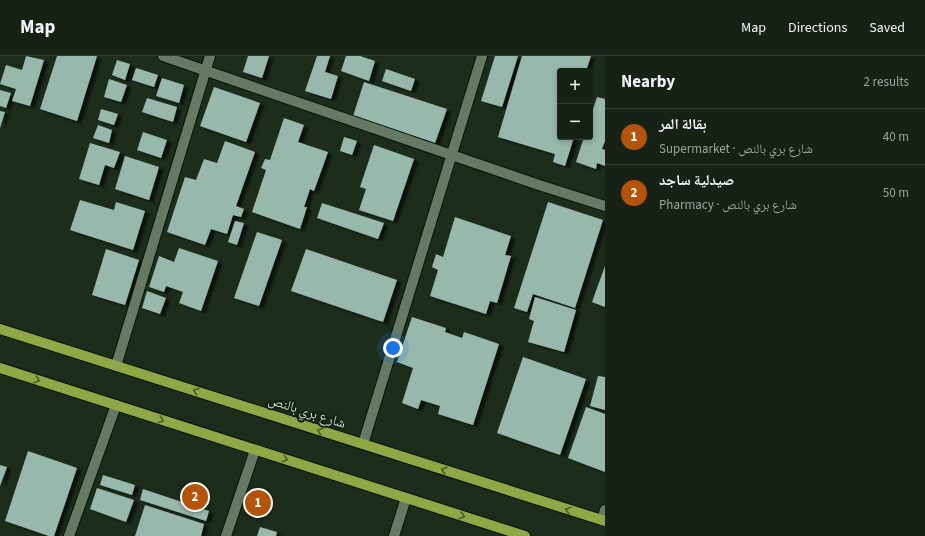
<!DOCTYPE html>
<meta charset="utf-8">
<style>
:root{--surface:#152215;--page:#1e2a1e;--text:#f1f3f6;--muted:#9da4a0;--line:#343f34;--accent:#b45309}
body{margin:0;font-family:"Source Sans 3","Noto Naskh Arabic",sans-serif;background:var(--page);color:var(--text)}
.controls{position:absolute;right:12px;top:12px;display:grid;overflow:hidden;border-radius:4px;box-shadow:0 2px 6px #0003}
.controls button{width:36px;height:36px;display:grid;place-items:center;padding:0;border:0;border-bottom:1px solid var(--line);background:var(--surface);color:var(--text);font:20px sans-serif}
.you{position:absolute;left:393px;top:292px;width:14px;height:14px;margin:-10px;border:3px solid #fff;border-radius:50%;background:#1a73e8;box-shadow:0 0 0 6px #1a73e833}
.badge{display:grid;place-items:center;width:26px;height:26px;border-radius:50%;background:var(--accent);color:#fff;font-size:13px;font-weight:700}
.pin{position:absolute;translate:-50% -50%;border:2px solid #fff;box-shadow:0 1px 4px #0006}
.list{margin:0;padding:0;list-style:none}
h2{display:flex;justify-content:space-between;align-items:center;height:52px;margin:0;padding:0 16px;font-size:17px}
h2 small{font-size:13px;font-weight:400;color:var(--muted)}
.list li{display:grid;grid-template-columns:26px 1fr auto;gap:12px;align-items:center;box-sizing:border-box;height:56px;padding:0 16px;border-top:1px solid var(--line)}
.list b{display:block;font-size:15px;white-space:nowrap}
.list p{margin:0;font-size:13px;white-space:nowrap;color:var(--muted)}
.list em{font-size:13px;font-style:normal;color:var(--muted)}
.map{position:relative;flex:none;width:605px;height:480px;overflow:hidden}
header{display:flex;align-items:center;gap:24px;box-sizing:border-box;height:56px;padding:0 20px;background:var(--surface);border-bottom:1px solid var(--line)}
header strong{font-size:19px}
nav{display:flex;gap:22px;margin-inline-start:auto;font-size:14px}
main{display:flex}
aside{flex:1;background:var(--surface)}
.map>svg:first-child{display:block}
</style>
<header>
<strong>Map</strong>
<nav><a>Map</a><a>Directions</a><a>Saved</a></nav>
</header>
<main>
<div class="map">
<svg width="605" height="480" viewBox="0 0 605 480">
<defs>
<filter id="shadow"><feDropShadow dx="4.5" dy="2.5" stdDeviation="1" flood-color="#0009"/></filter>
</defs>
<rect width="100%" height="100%" fill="#1c2d1c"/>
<g fill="#98b8ac" filter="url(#shadow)">
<path d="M 26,0 L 44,4 L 30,50 L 12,45 L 16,33 L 0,28 L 6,9 L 22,14 Z"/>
<path d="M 57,0 L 97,0 L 77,65 L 40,53 Z"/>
<path d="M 248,0 L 269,0 L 262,22 L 243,16 Z"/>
<path d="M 317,0 L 330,0 L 325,16 L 338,20 L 331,43 L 305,35 Z"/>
<path d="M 346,0 L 360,0 L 375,5 L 369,25 L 341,15 Z"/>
<path d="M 495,0 L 518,0 L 502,51 L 481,45 Z"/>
<path d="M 522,0 L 591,0 L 586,15 L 560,15 L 560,81 L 574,81 L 565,110 L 553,106 L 555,98 L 498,81 Z"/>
<path d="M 117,4 L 130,8 L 125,24 L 112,19 Z"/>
<path d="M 136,12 L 158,19 L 154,31 L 132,24 Z"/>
<path d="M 386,13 L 415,23 L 411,35 L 382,25 Z"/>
<path d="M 162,22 L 184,29 L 179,47 L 156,40 Z"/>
<path d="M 109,23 L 127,29 L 121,46 L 104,41 Z"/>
<path d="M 364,26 L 447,53 L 435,87 L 353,60 Z"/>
<path d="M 214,31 L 260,47 L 246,86 L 200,70 Z"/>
<path d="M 0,34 L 11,37 L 6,52 L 0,50 Z"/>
<path d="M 597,41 L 605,43 L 605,85 L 602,93 L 605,94 L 605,110 L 597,107 L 596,113 L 576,106 L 584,81 L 590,81 L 590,62 Z"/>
<path d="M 147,42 L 177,51 L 173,66 L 142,56 Z"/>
<path d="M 101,53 L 118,58 L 114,69 L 98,64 Z"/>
<path d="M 0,55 L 5,56 L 0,72 Z"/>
<path d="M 284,62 L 304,69 L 298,86 L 328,96 L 314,135 L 310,133 L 304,151 L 307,151 L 300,173 L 252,156 L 266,114 L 261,112 L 265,103 L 270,104 Z"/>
<path d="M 98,69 L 112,74 L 109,87 L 93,82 Z"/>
<path d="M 143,76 L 167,84 L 161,102 L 137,94 Z"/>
<path d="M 344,81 L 357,85 L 352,99 L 340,95 Z"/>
<path d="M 225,85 L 255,96 L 236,150 L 244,153 L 241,161 L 233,159 L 227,178 L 211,173 L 205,189 L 167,176 L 185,121 L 196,124 L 204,103 L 217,107 Z"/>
<path d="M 90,87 L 120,96 L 114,112 L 105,109 L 99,129 L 79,123 Z"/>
<path d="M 374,89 L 414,103 L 393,165 L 359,154 L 366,133 L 360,131 Z"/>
<path d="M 125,100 L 159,111 L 149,144 L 115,133 Z"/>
<path d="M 80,144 L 114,154 L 116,146 L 145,155 L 133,194 L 70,174 Z"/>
<path d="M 548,146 L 603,164 L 575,252 L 533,238 L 527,256 L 514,252 Z"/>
<path d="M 322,147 L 384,167 L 378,183 L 317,162 Z"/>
<path d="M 455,161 L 511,180 L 505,199 L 511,200 L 497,247 L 490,245 L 486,258 L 430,240 L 438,214 L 432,211 L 436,198 L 443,201 Z"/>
<path d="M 235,165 L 244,167 L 237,189 L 228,186 Z"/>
<path d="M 257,176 L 282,184 L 259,250 L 234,242 Z"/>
<path d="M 179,192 L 218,205 L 201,255 L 179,247 L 183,236 L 166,230 L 164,236 L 149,231 L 159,200 L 174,206 Z"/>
<path d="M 106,193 L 139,204 L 125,249 L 92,239 Z"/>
<path d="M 306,193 L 397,224 L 383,266 L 291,235 Z"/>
<path d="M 605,210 L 605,251 L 592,246 Z"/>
<path d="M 147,235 L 166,242 L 160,258 L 142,252 Z"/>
<path d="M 535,241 L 576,254 L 564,296 L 528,286 L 534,265 L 529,263 Z"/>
<path d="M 412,261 L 446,272 L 445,276 L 462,282 L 464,276 L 499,288 L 473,369 L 438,358 L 440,350 L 421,344 L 418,353 L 402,347 L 413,312 L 397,306 Z"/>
<path d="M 523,301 L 586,323 L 560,399 L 497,377 Z"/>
<path d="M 598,320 L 605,321 L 605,354 L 590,350 Z"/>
<path d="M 586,351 L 605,358 L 605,416 L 568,402 Z"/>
<path d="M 28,395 L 77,412 L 54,480 L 49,480 L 5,465 Z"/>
<path d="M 0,409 L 7,411 L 0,430 Z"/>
<path d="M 103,419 L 135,429 L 132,439 L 100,429 Z"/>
<path d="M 97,432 L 134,444 L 126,466 L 90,453 Z"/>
<path d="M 143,433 L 209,455 L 206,465 L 140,444 Z"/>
<path d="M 145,449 L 204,468 L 201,480 L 135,480 Z"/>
<path d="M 260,471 L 277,476 L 276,480 L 257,480 Z"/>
</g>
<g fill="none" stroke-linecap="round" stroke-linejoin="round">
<g stroke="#051506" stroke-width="12">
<g id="minor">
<path d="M 163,0 L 539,129 L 605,150"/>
<path d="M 116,310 L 210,0"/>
<path d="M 363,388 L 482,0"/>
<path d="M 602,464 L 605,454"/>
<path d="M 69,480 L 116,349"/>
<path d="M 226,480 L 255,394"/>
<path d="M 394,480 L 406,442"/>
</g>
</g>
<g stroke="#051506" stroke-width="12">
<g id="major">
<path d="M 0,273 L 605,465"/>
<path d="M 0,312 L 525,480"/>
</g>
</g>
<use href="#minor" stroke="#657965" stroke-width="10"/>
<use href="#major" stroke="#8fa745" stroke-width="10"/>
</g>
<defs><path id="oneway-chevron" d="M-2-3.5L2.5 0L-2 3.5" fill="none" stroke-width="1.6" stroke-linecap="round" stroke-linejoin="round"/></defs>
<g stroke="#4a5e2a">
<use href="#oneway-chevron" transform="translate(37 324) rotate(18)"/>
<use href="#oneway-chevron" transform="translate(196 335) rotate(-162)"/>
<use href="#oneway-chevron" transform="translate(161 364) rotate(18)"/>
<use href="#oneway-chevron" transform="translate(320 375) rotate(-162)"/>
<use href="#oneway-chevron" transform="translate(285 403) rotate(18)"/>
<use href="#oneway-chevron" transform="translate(444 414) rotate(-162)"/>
<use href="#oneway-chevron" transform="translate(568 454) rotate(-163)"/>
<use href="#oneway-chevron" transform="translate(462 460) rotate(18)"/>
</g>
<g text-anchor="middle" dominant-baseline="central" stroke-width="4" stroke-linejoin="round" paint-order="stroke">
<g font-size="14" fill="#d0dcd0" stroke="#122313">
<text transform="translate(307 356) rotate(18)">شارع بري بالنص</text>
</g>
</g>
</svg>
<div class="controls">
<button>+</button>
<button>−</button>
</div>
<div class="you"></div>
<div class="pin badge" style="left:258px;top:447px">1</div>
<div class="pin badge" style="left:195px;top:441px">2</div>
</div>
<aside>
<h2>Nearby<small>2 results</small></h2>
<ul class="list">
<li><span class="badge">1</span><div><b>بقالة المر</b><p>Supermarket · شارع بري بالنص</p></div><em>40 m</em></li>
<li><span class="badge">2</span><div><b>صيدلية ساجد</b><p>Pharmacy · شارع بري بالنص</p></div><em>50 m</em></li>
</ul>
</aside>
</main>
